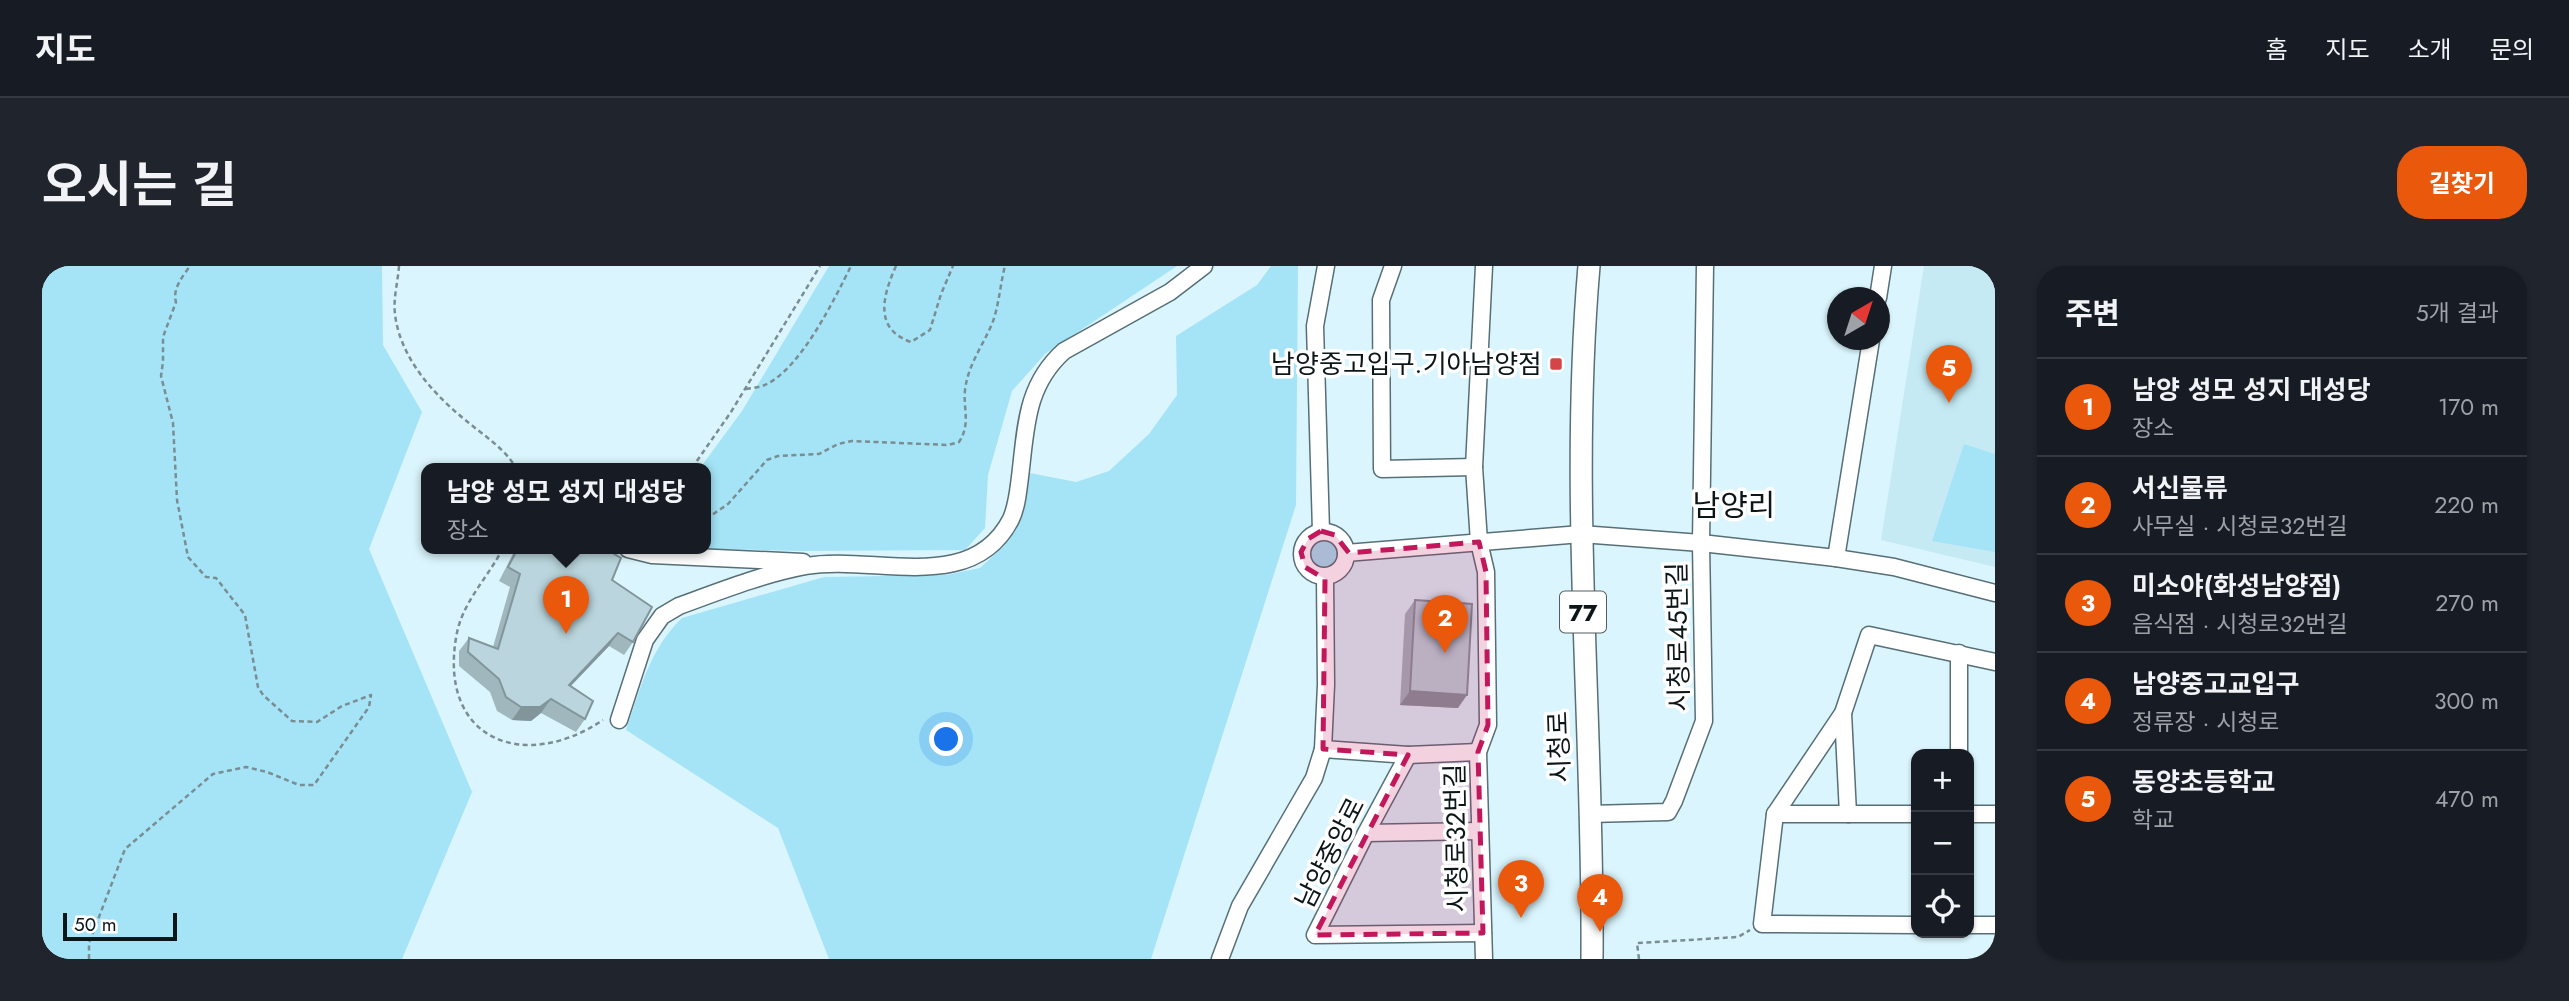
<!DOCTYPE html>
<html lang="ko">
<meta charset="utf-8">
<style>
:root{--surface:#171b24;--page:#20242c;--text:#f1f3f6;--muted:#9ea1a6;--line:#363941;--accent:#ea580c}
body{margin:0;font-family:Jost,"Noto Sans KR",sans-serif;background:var(--page);color:var(--text)}
.controls{position:absolute;right:21px;bottom:21px;display:grid;overflow:hidden;border-radius:14px;box-shadow:0 2px 5px #0004}
.controls button{width:63px;height:63px;display:grid;place-items:center;padding:0;border:0;border-bottom:2px solid var(--line);background:var(--surface);color:var(--text);font:35px sans-serif}
.compass{position:absolute;left:1785px;top:21px;width:63px;height:63px;border-radius:50%;background:var(--surface);box-shadow:0 2px 5px #0004;rotate:39deg}
.scale{position:absolute;left:21px;bottom:18px;width:114px;box-sizing:border-box;padding-left:7px;border:4px solid #0c1618;border-top:0;font-size:19px;line-height:24px;white-space:nowrap;color:#0c1618;-webkit-text-stroke:5px #fff;paint-order:stroke}
.you{position:absolute;left:905px;top:474px;width:24px;height:24px;margin:-18px;border:5px solid #fff;border-radius:50%;background:#1a73e8;box-shadow:0 0 0 10px #1a73e833}
.badge{display:grid;place-items:center;width:46px;height:46px;border-radius:50%;background:var(--accent);color:#fff;font-size:23px;font-weight:700}
.pin{position:absolute;translate:-50% -58px;filter:drop-shadow(0 2px 4px #0008)}
.pin::after{content:'';position:absolute;top:37px;width:24px;height:21px;background:inherit;clip-path:polygon(0 0,100% 0,50% 100%)}
.popup{position:absolute;left:379px;top:197px;width:290px;height:91px;box-sizing:border-box;display:grid;place-content:center;border-radius:14px;background:var(--surface);filter:drop-shadow(0 2px 5px #0005);font-size:23px;white-space:nowrap;color:var(--muted)}
.popup b{font-size:26px;color:var(--text)}
.popup::after{content:'';position:absolute;left:50%;top:100%;margin-left:-14px;border:14px solid transparent;border-top-color:var(--surface)}
.list{margin:0;padding:0;list-style:none}
h2{display:flex;justify-content:space-between;align-items:center;height:91px;margin:0;padding:0 28px;font-size:30px}
h2 small{font-size:23px;font-weight:400;color:var(--muted)}
.list li{display:grid;grid-template-columns:46px 1fr auto;gap:21px;align-items:center;box-sizing:border-box;height:98px;padding:0 28px;border-top:2px solid var(--line)}
.list b{display:block;font-size:26px;white-space:nowrap}
.list p{margin:0;font-size:23px;white-space:nowrap;color:var(--muted)}
.list em{font-size:23px;font-style:normal;color:var(--muted)}
.icon{flex:none;width:38px;height:38px;fill:none;stroke:currentColor;stroke-width:2;stroke-linecap:round;stroke-linejoin:round}
.map{position:relative;flex:none;width:1953px;height:693px;overflow:hidden;border-radius:28px}
header{display:flex;align-items:center;gap:42px;box-sizing:border-box;height:98px;padding:0 35px;background:var(--surface);border-bottom:2px solid var(--line)}
header strong{font-size:33px}
nav{display:flex;gap:38px;margin-inline-start:auto;font-size:24px}
.intro{display:flex;align-items:center;justify-content:space-between;box-sizing:border-box;height:168px;padding:0 42px}
h1{margin:0;font-size:49px}
.button{padding:18px 32px;border-radius:28px;background:var(--accent);color:#fff;font-size:24px;font-weight:700}
main{display:flex;gap:42px;padding:0 42px}
aside{flex:1;background:var(--surface);border-radius:28px;box-shadow:0 2px 5px #0004}
.map>svg:first-child{display:block}
</style>
<header>
<strong>지도</strong>
<nav><a>홈</a><a>지도</a><a>소개</a><a>문의</a></nav>
</header>
<div class="intro"><h1>오시는 길</h1><a class="button">길찾기</a></div>
<main>
<div class="map">
<svg width="1953" height="693" viewBox="0 0 1953 693">
<rect width="100%" height="100%" fill="#daf5fd"/>
<path fill="#c5eaf4" d="M 1882,0 L 1953,0 L 1953,301 L 1839,274 Z"/>
<g fill="#a4e4f6">
<path d="M 0,0 L 340,0 L 341,79 L 380,146 L 327,283 L 430,526 L 360,693 L 0,693 Z"/>
<path d="M 787,0 L 1135,0 L 1003,88 L 970,125 L 946,209 L 943,262 L 923,284 L 759,285 L 634,282 L 664,282 L 664,202 L 658,202 L 700,145 Z"/>
<path d="M 1229,0 L 1256,0 L 1254,239 L 1109,693 L 787,693 L 736,562 L 584,464 C 599,422 607,384 640,352 L 782,311 L 904,309 L 938,302 L 963,279 L 979,252 L 988,207 L 1034,216 L 1067,205 L 1107,168 L 1135,129 L 1134,70 L 1215,19 Z"/>
<path d="M 1922,178 L 1953,188 L 1953,286 L 1890,275 Z"/>
<circle cx="1282" cy="288" r="14"/>
</g>
<g fill="none" stroke-linecap="round" stroke-linejoin="round">
<g stroke="#576f76" stroke-width="19">
<g id="minor">
<path d="M 1351,0 L 1339,34 L 1340,203 L 1432,201"/>
<path d="M 1836,32 L 1841,0"/>
<path d="M 1279,265 L 1273,60 L 1284,0"/>
<circle cx="1282" cy="288" r="22"/>
<path d="M 586,283 L 610,289 L 761,296"/>
<path d="M 1304,287 L 1539,268 L 1659,277 L 1794,292 L 1852,301 L 1953,327"/>
<path d="M 1794,292 L 1829,74"/>
<path d="M 1801,447 L 1806,548"/>
<path d="M 577,454 L 603,374 L 620,350 L 637,340 C 678,325 721,308 764,300 C 831,288 930,330 969,253 C 975,240 976,226 978,211 C 984,163 983,120 1022,85 L 1128,26 L 1162,0"/>
<path d="M 1281,483 L 1366,489 L 1436,486"/>
<path d="M 1917,488 L 1917,387"/>
<path d="M 1366,489 L 1324,567 L 1273,669 L 1441,667"/>
<path d="M 1547,548 L 1626,546 L 1632,535 L 1662,455 L 1659,277 L 1663,0"/>
<path d="M 1733,548 L 1874,548"/>
<path d="M 1927,548 L 1953,548"/>
<path d="M 1324,567 L 1438,565"/>
<path d="M 1874,659 L 1720,658 L 1733,548 L 1801,447 L 1827,369 L 1953,396"/>
<path d="M 1927,659 L 1953,659"/>
<path d="M 1178,693 L 1198,640 L 1272,512 L 1281,483 L 1284,419 L 1283,311"/>
<path d="M 1442,693 L 1436,486 L 1446,459 L 1444,306 L 1437,276 L 1432,201 L 1442,0"/>
</g>
</g>
<g stroke="#576f76" stroke-width="24">
<path id="major" d="M 1547,0 C 1527,231 1552,462 1550,693"/>
</g>
<g stroke="#7a8d92" stroke-width="2.5" stroke-dasharray="5 3.5" stroke-linecap="butt">
<path d="M 357,0 C 356,15 351,33 353,48 C 358,93 394,131 427,157 C 444,171 463,183 474,202"/>
<path d="M 854,0 C 841,29 831,63 869,76 L 888,64 L 899,28 L 911,0"/>
<path d="M 704,123 C 711,122 719,121 725,118 C 760,100 792,34 809,0"/>
<path d="M 650,202 L 689,146 L 778,0"/>
<path d="M 664,253 L 686,238 L 725,194 L 736,190 L 777,188 L 796,178 L 810,175 L 906,179 L 917,176 C 929,158 921,143 923,124 C 926,99 940,81 950,58 C 957,40 958,19 963,0"/>
<path d="M 461,282 C 446,312 419,337 414,372 C 397,474 482,507 561,454"/>
<path d="M 47,693 L 47,677 L 83,583 L 171,508 L 204,501 L 225,506 L 257,519 L 272,519 L 327,441 L 329,429 L 300,440 L 275,456 L 250,455 L 221,429 L 216,421 L 203,349 L 174,312 L 164,311 L 146,291 L 135,234 L 131,157 L 119,110 L 121,96 L 121,71 L 134,36 C 130,23 141,10 148,0"/>
<path d="M 1597,693 L 1595,677 L 1696,671 L 1708,664"/>
</g>
<use href="#minor" stroke="#fff" stroke-width="16"/>
<use href="#major" stroke="#fff" stroke-width="21"/>
</g>
<g fill="#a0b7be">
<path d="M 474,282 L 562,282 L 570,314 L 591,376 L 582,389 L 567,380 L 529,420 L 543,453 L 534,466 L 499,447 L 489,455 L 470,454 L 455,445 L 448,426 L 417,400 L 417,385 L 427,372 L 451,381 L 468,321 L 457,315 Z"/>
<path d="M 1373,334 L 1416,442 L 1358,439 L 1363,348 Z"/>
</g>
<g fill="#82959b">
<path d="M 576,367 L 567,380 L 517,432 L 527,419 Z"/>
<path d="M 1368,425 L 1425,429 L 1416,442 L 1358,439 Z"/>
<path d="M 509,433 L 499,447 L 489,455 L 470,454 L 479,441 Z"/>
</g>
<g fill="#bad5dd" stroke="#82959b" stroke-width="2">
<path d="M 476,282 L 515,282 L 518,283 L 518,282 L 562,282 L 579,292 L 570,314 L 610,341 L 591,376 L 576,367 L 527,419 L 551,435 L 543,453 L 509,433 L 498,441 L 479,441 L 464,431 L 457,413 L 426,386 L 427,372 L 456,383 L 478,308 L 466,301 Z"/>
<path d="M 1373,334 L 1430,338 L 1425,429 L 1368,425 Z"/>
</g>
<path fill="#c2185b" fill-opacity="0.2" stroke="#c2185b" stroke-width="5" stroke-dasharray="14 9" stroke-linejoin="round" d="M 1279,265 L 1293,269 L 1307,287 L 1437,276 L 1444,306 L 1446,459 L 1436,486 L 1441,667 L 1273,669 L 1366,489 L 1281,483 L 1283,313 L 1263,301 L 1259,286 L 1266,273 Z"/>
<rect fill="#d54548" stroke="#fff" stroke-width="2.5" x="1507" y="91" width="14" height="14" rx="3.5"/>
<g text-anchor="middle" dominant-baseline="central" stroke-width="7" stroke-linejoin="round" paint-order="stroke">
<rect fill="#fff" stroke="#555c5d" stroke-width="2" x="1518" y="325.5" width="46" height="41" rx="5"/>
<g font-size="24" font-weight="bold" fill="#0c1618">
<text x="1541" y="346">77</text>
</g>
<g font-size="26" fill="#0c1618" stroke="#fff" text-anchor="end">
<text x="1500" y="98">남양중고입구.기아남양점</text>
</g>
<g font-size="26" fill="#0c1618" stroke="#fff">
<text transform="translate(1636 371) rotate(-91)">시청로45번길</text>
<text transform="translate(1517 481) rotate(-92)">시청로</text>
<text transform="translate(1414 572) rotate(-91)">시청로32번길</text>
<text transform="translate(1288 587) rotate(-63)">남양중앙로</text>
</g>
<g font-size="30" fill="#0c1618" stroke="#fff">
<text x="1692" y="239">남양리</text>
</g>
</g>
</svg>
<div class="controls">
<button>+</button>
<button>−</button>
<button><svg class="icon" aria-label="locate" viewBox="0 0 24 24"><circle cx="12" cy="12" r="6"/><path d="M12 2v4M12 18v4M2 12h4M18 12h4"/></svg></button>
</div>
<svg class="compass" viewBox="-18 -18 36 36"><path d="M0-13l5 13h-10z" fill="#e53935"/><path d="M0 13l5-13h-10z" fill="#9ea1a6"/></svg>
<div class="scale">50 m</div>
<div class="you"></div>
<div class="pin badge" style="left:524px;top:368px">1</div>
<div class="popup"><b>남양 성모 성지 대성당</b>장소</div>
<div class="pin badge" style="left:1403px;top:387px">2</div>
<div class="pin badge" style="left:1479px;top:652px">3</div>
<div class="pin badge" style="left:1558px;top:666px">4</div>
<div class="pin badge" style="left:1907px;top:137px">5</div>
</div>
<aside>
<h2>주변<small>5개 결과</small></h2>
<ul class="list">
<li><span class="badge">1</span><div><b>남양 성모 성지 대성당</b><p>장소</p></div><em>170 m</em></li>
<li><span class="badge">2</span><div><b>서신물류</b><p>사무실 · 시청로32번길</p></div><em>220 m</em></li>
<li><span class="badge">3</span><div><b>미소야(화성남양점)</b><p>음식점 · 시청로32번길</p></div><em>270 m</em></li>
<li><span class="badge">4</span><div><b>남양중고교입구</b><p>정류장 · 시청로</p></div><em>300 m</em></li>
<li><span class="badge">5</span><div><b>동양초등학교</b><p>학교</p></div><em>470 m</em></li>
</ul>
</aside>
</main>
